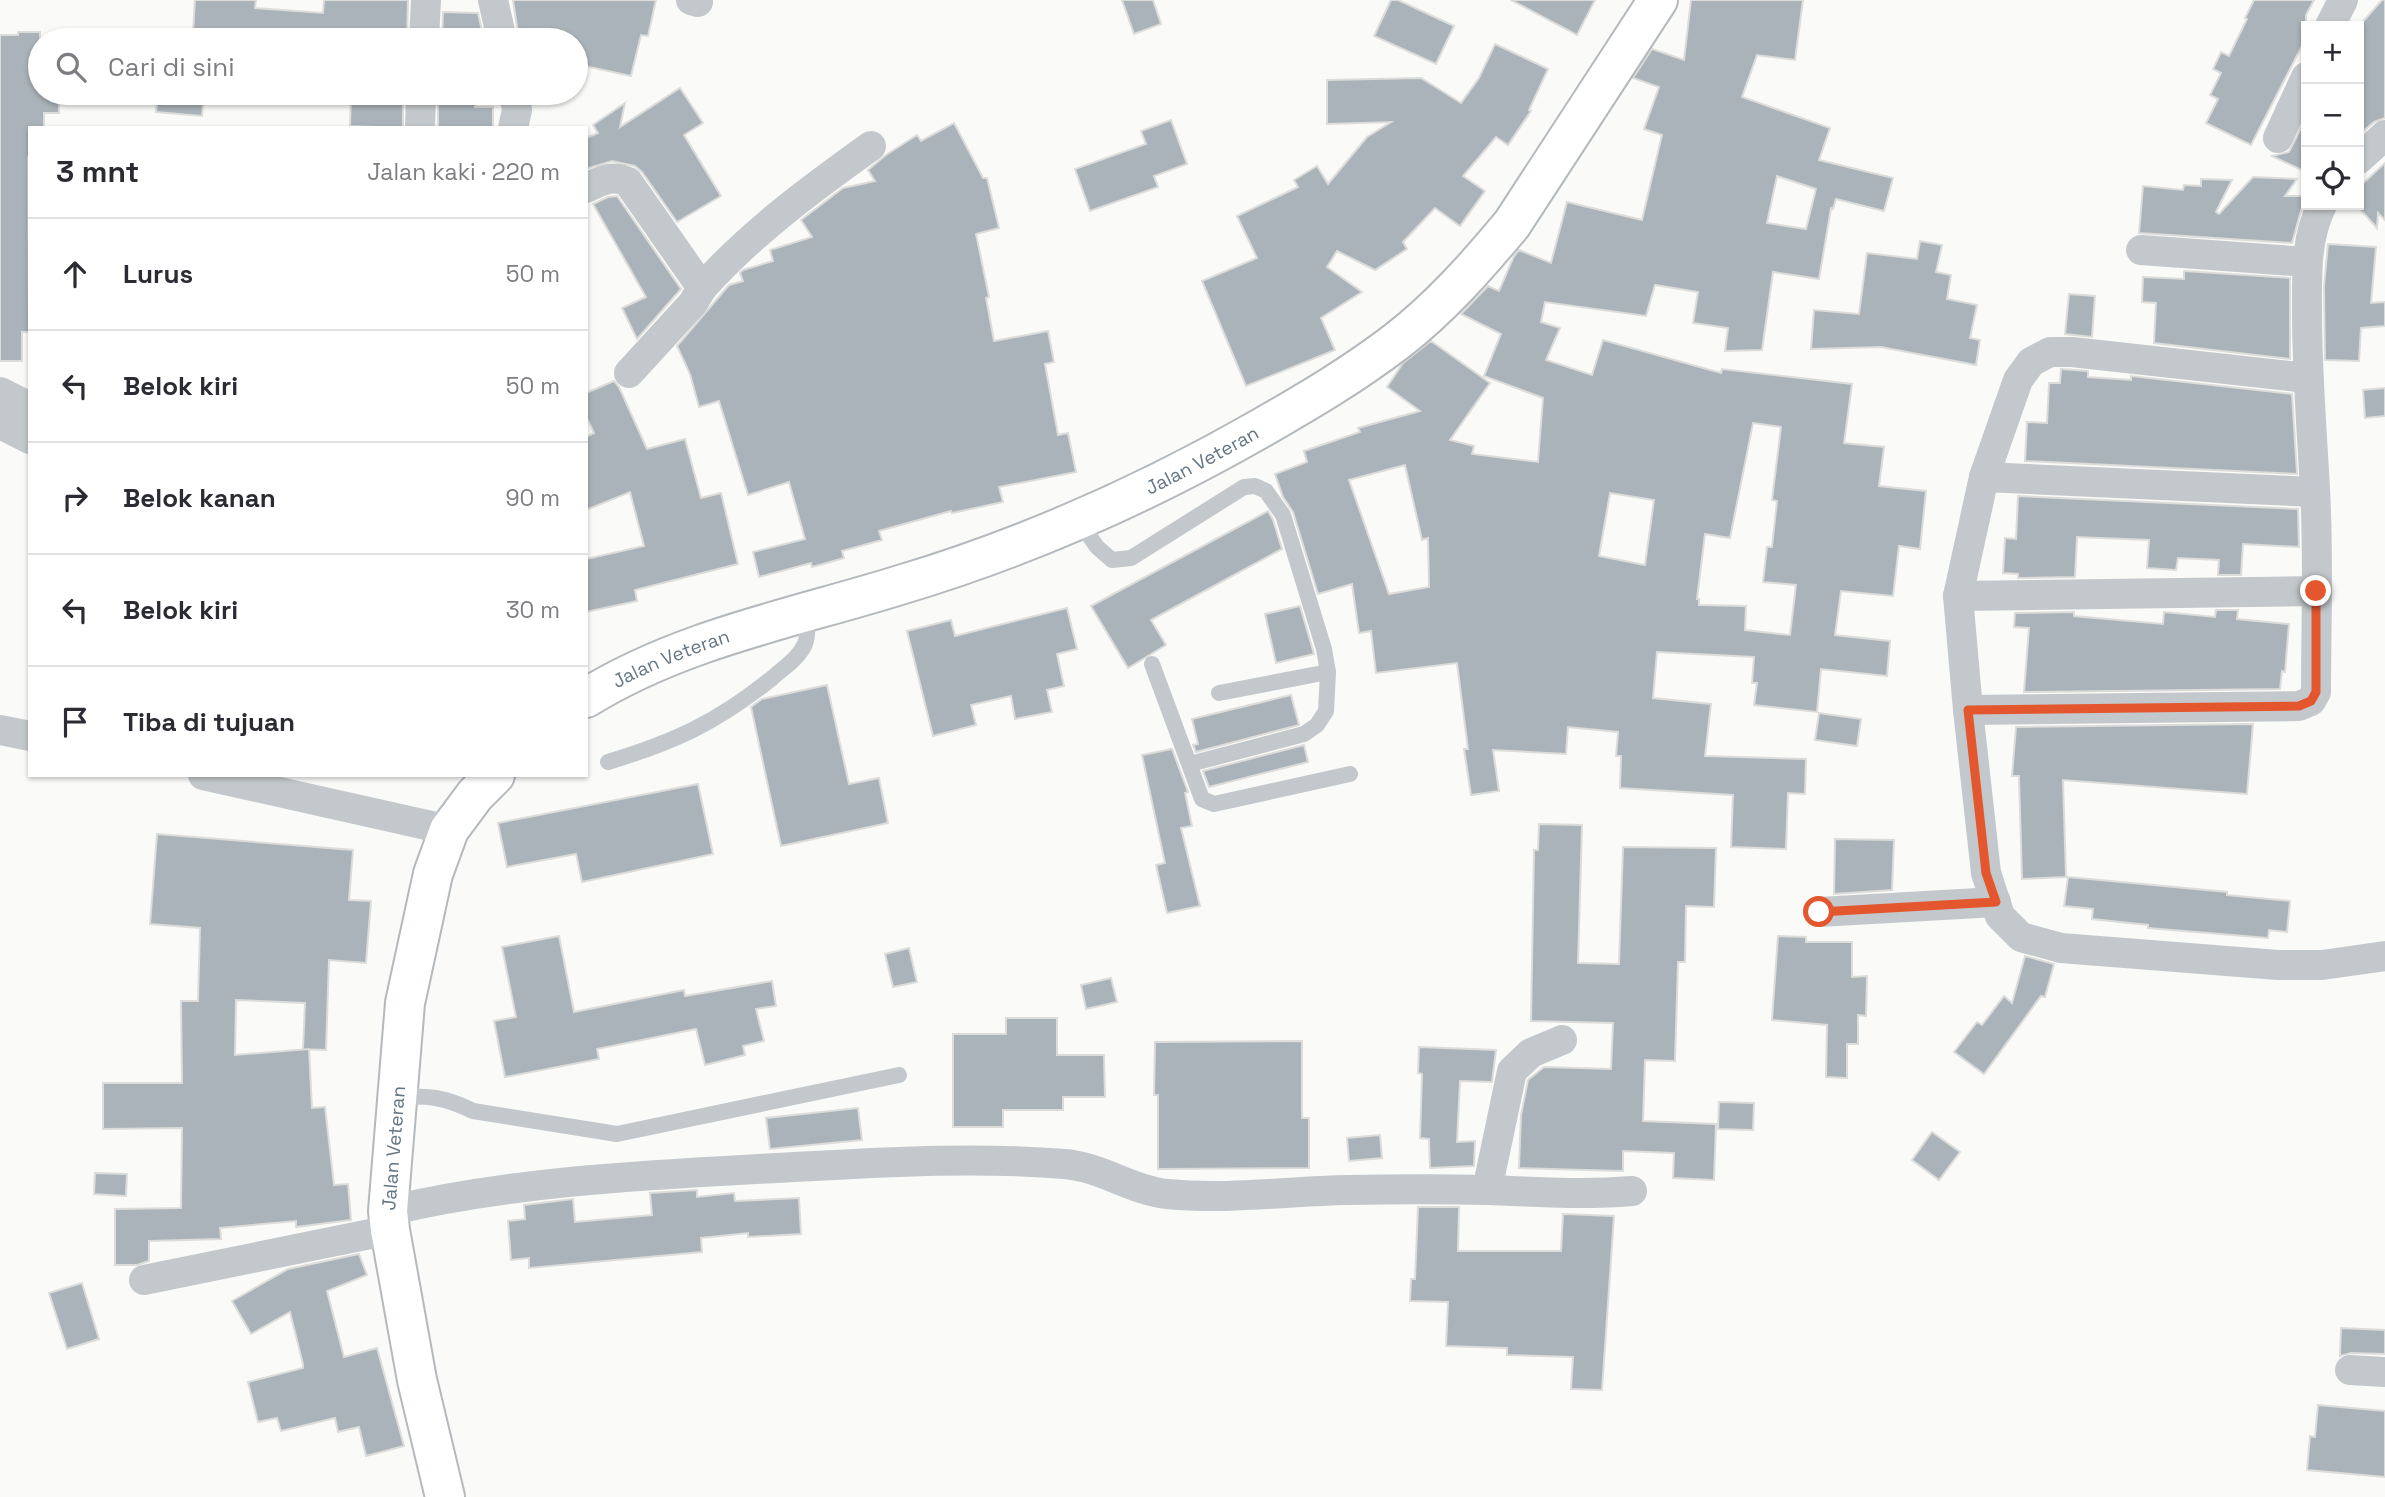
<!DOCTYPE html>
<html lang="id">
<meta charset="utf-8">
<style>
:root{--surface:#fff;--page:#f7f7f7;--text:#2b2b33;--muted:#7c7c81;--line:#e1e1e2}
body{margin:0;font-family:"Space Grotesk",sans-serif;background:var(--page);color:var(--text)}
.controls{position:absolute;right:21px;top:21px;display:grid;overflow:hidden;border-radius:0px;box-shadow:0 2px 5px #0004}
.controls button{width:63px;height:63px;display:grid;place-items:center;padding:0;border:0;border-bottom:2px solid var(--line);background:var(--surface);color:var(--text);font:35px sans-serif}
.stop{position:absolute;width:21px;height:21px;margin:-16px;border:5px solid #e4572e;border-radius:50%;background:#fff}
.stop.end{background:#e4572e;border-color:#fff;box-shadow:0 2px 7px #0008}
.list{margin:0;padding:0;list-style:none}
h2{display:flex;justify-content:space-between;align-items:center;height:91px;margin:0;padding:0 28px;font-size:30px}
h2 small{font-size:23px;font-weight:400;color:var(--muted)}
.list li{display:grid;grid-template-columns:46px 1fr auto;gap:21px;align-items:center;box-sizing:border-box;height:112px;padding:0 28px;border-top:2px solid var(--line)}
.list b{display:block;font-size:26px;white-space:nowrap}
.list em{font-size:23px;font-style:normal;color:var(--muted)}
.icon{flex:none;width:38px;height:38px;fill:none;stroke:currentColor;stroke-width:2;stroke-linecap:round;stroke-linejoin:round}
.map{position:relative;flex:none;width:2385px;height:1497px;overflow:hidden}
.search{position:absolute;background:var(--surface);box-shadow:0 2px 5px #0004;left:28px;top:28px;width:560px;height:77px;display:flex;align-items:center;gap:18px;box-sizing:border-box;padding:0 24px;border-radius:38px;color:var(--muted);font-size:26px}
.panel{position:absolute;background:var(--surface);box-shadow:0 2px 5px #0004;left:28px;top:126px;width:560px;height:651px;border-radius:0px}
.map>svg:first-child{display:block}
</style>
<div class="map">
<svg width="2385" height="1497" viewBox="0 0 2385 1497">
<rect width="100%" height="100%" fill="#fafaf8"/>
<g fill="#aab3b9" stroke="#dcdcda" stroke-width="2" fill-rule="evenodd">
<path d="M 195,0 L 256,0 L 255,8 L 323,13 L 324,0 L 408,0 L 407,40 L 290,40 L 261,38 L 262,36 L 193,31 Z"/>
<path d="M 513,0 L 656,0 L 648,36 L 641,35 L 631,76 L 576,64 L 576,40 L 519,40 Z"/>
<path d="M 1122,0 L 1153,0 L 1161,24 L 1134,34 Z"/>
<path d="M 1391,0 L 1398,0 L 1454,26 L 1436,64 L 1374,36 Z"/>
<path d="M 1511,0 L 1595,0 L 1577,35 Z"/>
<path d="M 1691,0 L 1803,0 L 1795,60 L 1757,55 L 1742,97 L 1830,128 L 1819,160 L 1893,178 L 1884,211 L 1836,199 L 1833,209 L 1831,208 L 1819,279 L 1773,272 L 1762,350 L 1725,351 L 1728,328 L 1693,323 L 1698,292 L 1655,285 L 1646,316 L 1545,302 L 1541,322 L 1560,328 L 1546,360 L 1592,375 L 1603,340 L 1721,373 L 1722,369 L 1852,384 L 1844,443 L 1884,447 L 1879,486 L 1926,491 L 1920,549 L 1899,546 L 1893,596 L 1841,591 L 1835,635 L 1890,641 L 1887,676 L 1821,669 L 1817,712 L 1754,705 L 1757,683 L 1752,683 L 1754,657 L 1657,652 L 1653,698 L 1711,704 L 1705,756 L 1806,759 L 1805,794 L 1788,793 L 1786,849 L 1731,847 L 1733,795 L 1620,788 L 1621,756 L 1616,756 L 1618,732 L 1568,727 L 1566,754 L 1493,750 L 1499,791 L 1471,795 L 1464,749 L 1468,749 L 1457,663 L 1376,673 L 1371,631 L 1359,633 L 1352,584 L 1318,594 L 1293,512 L 1283,497 L 1275,474 L 1307,462 L 1304,451 L 1360,432 L 1358,428 L 1420,411 L 1387,387 L 1403,363 L 1431,341 L 1490,383 L 1450,440 L 1474,446 L 1472,454 L 1538,462 L 1543,398 L 1484,376 L 1501,334 L 1461,314 L 1488,286 L 1499,291 L 1514,256 L 1519,250 L 1551,263 L 1567,202 L 1642,220 L 1662,135 L 1644,129 L 1659,87 L 1633,78 L 1652,49 L 1684,60 ZM 1777,176 L 1816,189 L 1806,229 L 1767,223 ZM 1753,423 L 1781,427 L 1772,500 L 1777,501 L 1772,547 L 1767,547 L 1763,582 L 1796,585 L 1790,635 L 1745,630 L 1746,606 L 1699,605 L 1699,599 L 1697,599 L 1705,534 L 1730,538 ZM 1405,465 L 1422,540 L 1428,538 L 1429,587 L 1389,594 L 1349,480 ZM 1610,493 L 1654,500 L 1645,565 L 1599,556 Z"/>
<path d="M 2254,0 L 2314,0 L 2306,15 L 2306,38 L 2251,145 L 2206,123 L 2218,99 L 2210,95 L 2221,73 L 2213,69 L 2221,52 L 2229,56 L 2247,19 L 2245,18 Z"/>
<path d="M 2382,0 L 2385,0 L 2385,118 L 2374,122 L 2361,133 L 2359,130 L 2359,26 Z"/>
<path d="M 443,12 L 478,13 L 484,40 L 442,40 Z"/>
<path d="M 18,32 L 40,32 L 40,93 L 59,93 L 59,113 L 44,113 L 44,128 L 30,128 L 30,157 L 28,157 L 29,332 L 22,332 L 22,361 L 0,361 L 0,35 L 18,35 Z"/>
<path d="M 1495,44 L 1548,69 L 1529,110 L 1531,111 L 1508,145 L 1496,137 L 1463,176 L 1485,191 L 1460,226 L 1435,208 L 1403,242 L 1407,249 L 1375,270 L 1337,251 L 1327,267 L 1362,292 L 1321,318 L 1335,350 L 1246,386 L 1202,281 L 1257,258 L 1237,216 L 1298,187 L 1294,180 L 1317,166 L 1328,184 L 1367,137 L 1391,122 L 1327,124 L 1327,80 L 1421,78 L 1461,103 L 1479,78 Z"/>
<path d="M 680,88 L 703,123 L 684,135 L 721,196 L 677,222 L 642,172 L 635,166 L 612,161 L 586,169 L 586,138 L 598,133 L 593,125 L 625,103 L 620,127 Z"/>
<path d="M 158,93 L 204,93 L 202,116 L 156,112 Z"/>
<path d="M 351,93 L 403,93 L 403,128 L 350,126 Z"/>
<path d="M 438,93 L 476,93 L 475,107 L 493,107 L 493,128 L 438,128 Z"/>
<path d="M 2306,118 L 2306,172 L 2272,156 L 2289,152 Z"/>
<path d="M 1171,120 L 1187,164 L 1154,176 L 1158,187 L 1090,211 L 1075,169 L 1146,144 L 1141,131 Z"/>
<path d="M 954,123 L 983,178 L 987,178 L 999,228 L 976,234 L 989,297 L 986,298 L 994,341 L 1048,331 L 1054,362 L 1045,364 L 1058,435 L 1068,433 L 1076,472 L 999,487 L 1003,502 L 952,513 L 951,511 L 879,531 L 882,540 L 842,551 L 844,558 L 812,567 L 811,563 L 759,577 L 753,552 L 805,539 L 789,482 L 748,495 L 719,401 L 699,407 L 690,374 L 677,346 L 729,285 L 743,281 L 740,273 L 743,270 L 773,261 L 770,250 L 812,237 L 801,220 L 843,188 L 875,181 L 868,170 L 886,155 L 917,135 L 921,141 Z"/>
<path d="M 2385,163 L 2385,220 L 2378,213 L 2377,228 L 2359,208 L 2359,187 Z"/>
<path d="M 2253,177 L 2297,179 L 2285,196 L 2305,196 L 2292,243 L 2139,233 L 2143,186 L 2183,190 L 2184,185 L 2201,186 L 2201,179 L 2232,180 L 2216,212 L 2219,214 Z"/>
<path d="M 617,196 L 681,289 L 637,339 L 622,308 L 646,297 L 593,204 L 608,197 Z"/>
<path d="M 1920,241 L 1942,245 L 1936,272 L 1951,275 L 1947,299 L 1977,305 L 1970,338 L 1980,340 L 1976,365 L 1881,347 L 1811,349 L 1814,310 L 1859,314 L 1867,253 L 1917,259 Z"/>
<path d="M 2328,244 L 2376,247 L 2371,303 L 2385,302 L 2385,326 L 2361,328 L 2359,361 L 2325,360 L 2324,286 Z"/>
<path d="M 2184,271 L 2290,278 L 2290,359 L 2154,343 L 2156,303 L 2142,302 L 2143,277 L 2184,279 Z"/>
<path d="M 2069,294 L 2095,296 L 2092,337 L 2065,334 Z"/>
<path d="M 2061,369 L 2088,371 L 2088,377 L 2131,380 L 2131,376 L 2292,394 L 2297,474 L 2025,461 L 2027,422 L 2047,423 L 2049,383 L 2060,383 Z"/>
<path d="M 614,381 L 619,387 L 647,449 L 685,439 L 701,498 L 721,493 L 738,564 L 635,590 L 637,601 L 586,612 L 586,559 L 644,546 L 630,492 L 586,510 L 586,437 L 594,433 L 586,416 L 586,393 Z"/>
<path d="M 2385,388 L 2385,416 L 2365,418 L 2363,390 Z"/>
<path d="M 2018,496 L 2298,509 L 2299,547 L 2243,544 L 2241,575 L 2218,575 L 2219,560 L 2178,558 L 2176,570 L 2147,568 L 2149,540 L 2077,537 L 2075,577 L 2018,578 L 2018,574 L 2003,573 L 2005,538 L 2016,539 Z"/>
<path d="M 1268,511 L 1273,520 L 1282,549 L 1151,620 L 1166,645 L 1128,668 L 1091,606 Z"/>
<path d="M 1300,606 L 1314,654 L 1276,663 L 1265,614 Z"/>
<path d="M 1067,608 L 1077,649 L 1057,654 L 1064,686 L 1047,690 L 1052,712 L 1015,719 L 1011,696 L 971,705 L 976,725 L 933,736 L 907,631 L 951,620 L 955,636 Z"/>
<path d="M 2216,610 L 2238,610 L 2237,619 L 2289,624 L 2285,672 L 2282,671 L 2280,689 L 2024,692 L 2029,628 L 2014,627 L 2015,613 L 2074,612 L 2074,616 L 2163,624 L 2164,612 L 2215,617 Z"/>
<path d="M 827,685 L 849,784 L 879,778 L 888,823 L 781,846 L 751,707 L 762,699 Z"/>
<path d="M 1291,695 L 1299,725 L 1196,752 L 1193,745 L 1198,744 L 1192,719 Z"/>
<path d="M 1819,713 L 1861,719 L 1857,746 L 1815,740 Z"/>
<path d="M 2253,724 L 2247,794 L 2063,780 L 2066,877 L 2022,879 L 2019,776 L 2012,776 L 2016,727 Z"/>
<path d="M 1304,745 L 1308,762 L 1209,787 L 1203,771 Z"/>
<path d="M 1172,749 L 1188,792 L 1185,793 L 1192,826 L 1181,828 L 1200,906 L 1167,913 L 1156,865 L 1165,863 L 1142,755 Z"/>
<path d="M 698,784 L 713,854 L 582,882 L 576,854 L 507,867 L 498,823 Z"/>
<path d="M 1539,824 L 1582,825 L 1578,963 L 1619,964 L 1623,847 L 1716,848 L 1714,907 L 1686,906 L 1685,962 L 1678,962 L 1675,1061 L 1645,1060 L 1643,1121 L 1716,1124 L 1714,1180 L 1673,1178 L 1674,1153 L 1623,1151 L 1623,1171 L 1519,1168 L 1521,1115 L 1528,1080 L 1544,1067 L 1611,1069 L 1613,1023 L 1531,1021 L 1534,850 L 1538,850 Z"/>
<path d="M 157,834 L 353,850 L 349,900 L 371,901 L 366,963 L 329,960 L 326,1050 L 303,1049 L 305,1003 L 236,1000 L 235,1055 L 309,1049 L 312,1108 L 325,1107 L 334,1185 L 348,1184 L 351,1220 L 296,1227 L 296,1221 L 220,1228 L 221,1239 L 149,1241 L 149,1261 L 137,1265 L 115,1265 L 115,1209 L 181,1208 L 182,1128 L 103,1129 L 103,1083 L 182,1083 L 181,1001 L 198,1001 L 200,928 L 150,924 Z"/>
<path d="M 1835,839 L 1894,840 L 1892,890 L 1834,894 Z"/>
<path d="M 2068,877 L 2227,892 L 2227,895 L 2290,901 L 2287,932 L 2269,930 L 2268,938 L 2148,928 L 2148,925 L 2092,919 L 2093,909 L 2064,906 Z"/>
<path d="M 559,936 L 574,1012 L 684,990 L 685,996 L 772,981 L 776,1006 L 756,1009 L 764,1041 L 743,1046 L 745,1055 L 705,1065 L 696,1029 L 597,1049 L 599,1059 L 505,1077 L 494,1021 L 516,1017 L 502,947 Z"/>
<path d="M 1778,936 L 1806,937 L 1806,942 L 1852,942 L 1852,977 L 1867,976 L 1866,1016 L 1858,1015 L 1858,1044 L 1847,1044 L 1847,1078 L 1826,1077 L 1827,1025 L 1772,1020 Z"/>
<path d="M 909,948 L 917,982 L 893,987 L 885,954 Z"/>
<path d="M 2025,956 L 2054,964 L 2045,997 L 2041,996 L 1984,1074 L 1954,1052 L 1977,1022 L 1982,1025 L 2004,996 L 2012,1003 Z"/>
<path d="M 1111,978 L 1117,1002 L 1086,1009 L 1081,985 Z"/>
<path d="M 1006,1018 L 1057,1018 L 1057,1055 L 1104,1055 L 1105,1097 L 1063,1097 L 1063,1110 L 1003,1110 L 1003,1127 L 953,1127 L 953,1034 L 1006,1034 Z"/>
<path d="M 1302,1041 L 1302,1118 L 1309,1118 L 1309,1168 L 1158,1169 L 1158,1095 L 1154,1095 L 1155,1042 Z"/>
<path d="M 1419,1047 L 1496,1050 L 1492,1082 L 1460,1081 L 1457,1142 L 1475,1141 L 1474,1166 L 1430,1168 L 1429,1139 L 1420,1138 L 1422,1074 L 1418,1073 Z"/>
<path d="M 1719,1102 L 1754,1103 L 1753,1130 L 1718,1129 Z"/>
<path d="M 858,1108 L 862,1140 L 770,1149 L 766,1118 Z"/>
<path d="M 1932,1132 L 1960,1152 L 1939,1180 L 1912,1160 Z"/>
<path d="M 1380,1135 L 1382,1158 L 1349,1161 L 1347,1138 Z"/>
<path d="M 95,1173 L 127,1174 L 126,1196 L 94,1194 Z"/>
<path d="M 697,1190 L 697,1197 L 734,1193 L 735,1201 L 799,1198 L 801,1234 L 748,1237 L 748,1233 L 701,1238 L 702,1252 L 529,1268 L 529,1258 L 511,1260 L 508,1221 L 525,1219 L 524,1205 L 573,1199 L 575,1222 L 652,1215 L 650,1193 Z"/>
<path d="M 1418,1207 L 1459,1207 L 1458,1251 L 1561,1251 L 1563,1214 L 1614,1216 L 1602,1390 L 1571,1389 L 1573,1357 L 1507,1355 L 1507,1348 L 1446,1346 L 1448,1302 L 1410,1301 L 1411,1279 L 1415,1279 Z"/>
<path d="M 359,1254 L 367,1275 L 327,1291 L 344,1357 L 377,1348 L 404,1446 L 366,1456 L 359,1427 L 338,1432 L 335,1418 L 281,1431 L 277,1418 L 258,1422 L 248,1382 L 303,1368 L 303,1364 L 290,1312 L 251,1334 L 232,1301 L 288,1269 Z"/>
<path d="M 82,1283 L 99,1339 L 67,1349 L 49,1293 Z"/>
<path d="M 2341,1328 L 2385,1330 L 2385,1354 L 2351,1353 L 2340,1356 Z"/>
<path d="M 2318,1405 L 2385,1411 L 2385,1477 L 2307,1470 L 2310,1436 L 2315,1437 Z"/>
</g>
<g fill="none" stroke-linecap="round" stroke-linejoin="round">
<g stroke="#b4b9bd" stroke-width="42">
<g id="highway">
<path id="s1" d="M 586,698 C 681,639 794,618 900,585 C 1027,547 1148,493 1263,427 C 1310,400 1354,374 1397,341 C 1440,308 1477,266 1512,224 L 1658,0"/>
<path id="s2" d="M 445,1497 L 417,1380 L 390,1230 L 388,1211 L 405,1003 L 433,874 L 449,830 L 475,795 L 495,775"/>
</g>
</g>
<g stroke="#c3c8cc" stroke-width="16">
<path d="M 1078,520 L 1097,547 L 1112,560 L 1131,558 L 1244,487 L 1255,486 L 1266,491 L 1283,515 L 1324,649 L 1328,672 L 1326,711 L 1317,725 L 1304,734 L 1190,764"/>
<path d="M 1152,664 L 1202,799 L 1214,804 L 1350,774"/>
<path d="M 1219,693 L 1328,672"/>
<path d="M 608,762 C 674,742 716,723 771,679 C 783,668 798,659 805,644 C 809,634 807,622 807,612"/>
<path d="M 397,1097 C 427,1095 445,1097 473,1111 L 617,1134 L 899,1075"/>
</g>
<g stroke="#c3c8cc" stroke-width="30">
<path d="M 493,0 L 502,40"/>
<path d="M 691,0 L 698,2"/>
<path d="M 2330,26 L 2343,0"/>
<path d="M 424,40 L 426,0"/>
<path d="M 420,128 L 421,93"/>
<path d="M 513,128 L 517,110 L 514,93"/>
<path d="M 2278,138 L 2306,77"/>
<path d="M 2359,159 L 2385,135"/>
<path d="M 586,188 C 601,181 612,174 628,182 L 702,288 C 751,233 811,189 871,146"/>
<path d="M 2141,250 L 2307,262"/>
<path d="M 629,373 L 693,303 L 702,288"/>
<path d="M 2307,378 L 2072,352 L 2050,352 L 2031,362 L 2018,380 L 1984,477 L 1958,596 L 1968,710 L 1986,873 L 2000,916 L 2021,937 L 2061,948 L 2278,965 L 2322,965 L 2385,956"/>
<path d="M 0,392 L 30,407"/>
<path d="M 0,424 L 30,439"/>
<path d="M 1984,477 L 2315,492"/>
<path d="M 1958,596 L 2316,591"/>
<path d="M 1968,710 L 2299,706 L 2311,701 L 2316,692 C 2316,625 2319,557 2315,490 C 2312,431 2307,373 2307,314 C 2307,277 2305,239 2322,205"/>
<path d="M 0,730 L 30,736"/>
<path d="M 203,775 L 449,830"/>
<path d="M 1819,912 L 1996,902"/>
<path d="M 1487,1190 L 1512,1071 L 1531,1053 L 1562,1040"/>
<path d="M 388,1211 C 515,1181 646,1175 776,1168 C 872,1163 969,1156 1065,1164 C 1101,1167 1131,1190 1167,1194 C 1228,1200 1288,1191 1349,1190 C 1395,1189 1442,1189 1488,1190 C 1537,1192 1584,1195 1632,1191"/>
<path d="M 144,1280 L 390,1230"/>
<path d="M 2350,1370 L 2385,1372"/>
</g>
<use href="#highway" stroke="#fff" stroke-width="38"/>
</g>
<g fill="none" stroke-linecap="round" stroke-linejoin="round">
<path stroke="#e4572e" stroke-width="9" d="M 1819,912 L 1996,902 L 1986,873 L 1968,710 L 2299,706 L 2311,701 L 2316,692 L 2316,591"/>
</g>
<g text-anchor="middle" dominant-baseline="central" stroke-width="7" stroke-linejoin="round" paint-order="stroke">
<g font-size="19" fill="#657683" stroke="#fff">
<text stroke="none"><textPath href="#s1" startOffset="662">Jalan Veteran</textPath></text>
<text stroke="none"><textPath href="#s1" startOffset="94">Jalan Veteran</textPath></text>
<text stroke="none"><textPath href="#s2" startOffset="355">Jalan Veteran</textPath></text>
</g>
</g>
</svg>
<div class="controls">
<button>+</button>
<button>−</button>
<button><svg class="icon" aria-label="locate" viewBox="0 0 24 24"><circle cx="12" cy="12" r="6"/><path d="M12 2v4M12 18v4M2 12h4M18 12h4"/></svg></button>
</div>
<div class="stop" style="left:1819px;top:912px"></div>
<div class="stop end" style="left:2316px;top:591px"></div>
<div class="search"><svg class="icon" aria-label="search" viewBox="0 0 24 24"><circle cx="10" cy="10" r="6"/><path d="M15 15l6 6"/></svg>Cari di sini</div>
<section class="panel">
<h2>3 mnt<small>Jalan kaki · 220 m</small></h2>
<ul class="list">
<li><svg class="icon" aria-label="ahead" viewBox="0 0 24 24"><path d="M12 20V5M6 11l6-6 6 6"/></svg><div><b>Lurus</b></div><em>50 m</em></li>
<li><svg class="icon" aria-label="left" viewBox="0 0 24 24"><path d="M17 20v-9H6M10 6l-5 5 5 5"/></svg><div><b>Belok kiri</b></div><em>50 m</em></li>
<li><svg class="icon" aria-label="right" viewBox="0 0 24 24"><path d="M7 20v-9h11M14 6l5 5-5 5"/></svg><div><b>Belok kanan</b></div><em>90 m</em></li>
<li><svg class="icon" aria-label="left" viewBox="0 0 24 24"><path d="M17 20v-9H6M10 6l-5 5 5 5"/></svg><div><b>Belok kiri</b></div><em>30 m</em></li>
<li><svg class="icon" aria-label="arrive" viewBox="0 0 24 24"><path d="M6 21V4h12l-3 4 3 4H6"/></svg><div><b>Tiba di tujuan</b></div></li>
</ul>
</section>
</div>
